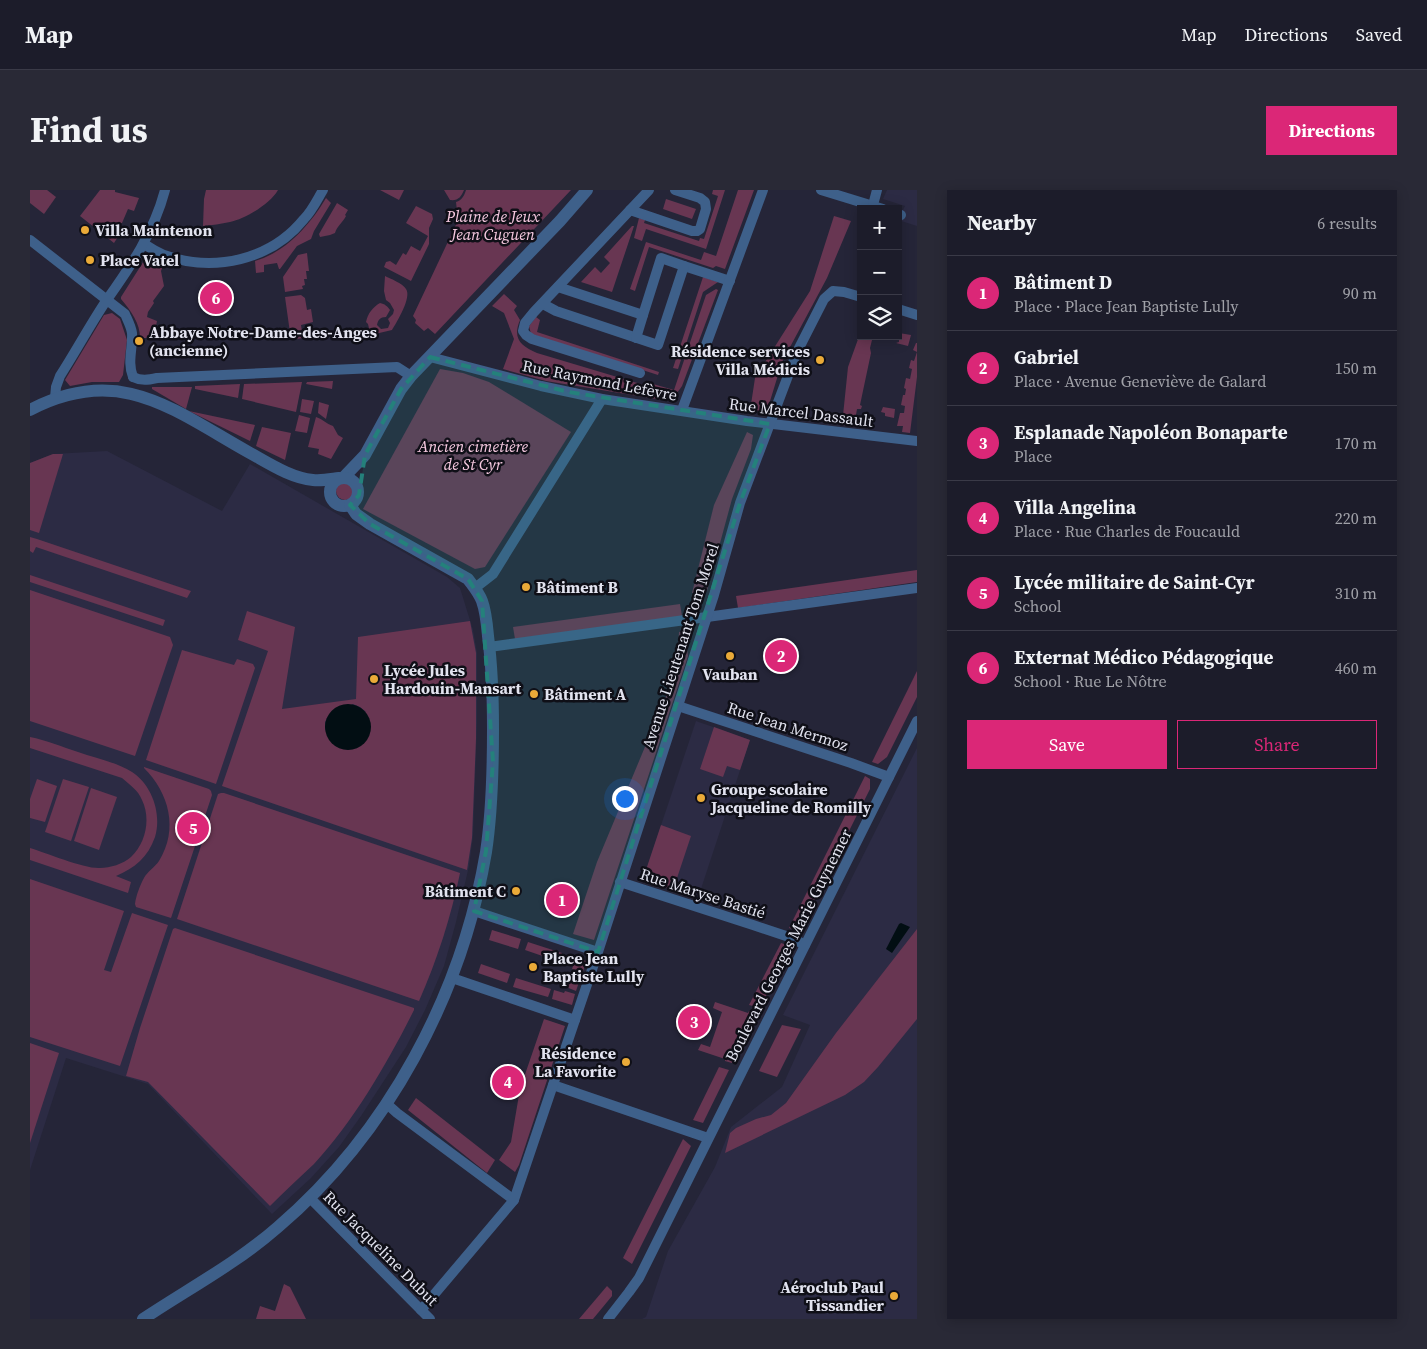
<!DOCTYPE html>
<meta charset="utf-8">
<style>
:root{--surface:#1c1c2a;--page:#292936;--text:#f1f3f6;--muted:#a0a1a8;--line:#3a3a47;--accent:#db2777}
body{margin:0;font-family:"Source Serif 4",serif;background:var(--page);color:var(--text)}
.controls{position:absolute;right:15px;top:15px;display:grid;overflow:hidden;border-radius:0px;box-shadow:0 2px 12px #0003}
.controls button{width:45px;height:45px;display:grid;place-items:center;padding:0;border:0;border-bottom:1px solid var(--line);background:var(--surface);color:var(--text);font:25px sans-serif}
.you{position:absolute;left:594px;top:608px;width:18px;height:18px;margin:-12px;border:4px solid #fff;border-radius:50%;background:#1a73e8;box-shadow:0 0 0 8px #1a73e833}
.badge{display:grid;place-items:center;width:32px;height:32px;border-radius:50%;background:var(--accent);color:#fff;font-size:16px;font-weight:700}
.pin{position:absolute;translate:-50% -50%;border:2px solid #fff;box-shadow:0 1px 5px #0006}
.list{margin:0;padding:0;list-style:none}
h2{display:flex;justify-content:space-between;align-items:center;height:65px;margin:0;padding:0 20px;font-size:21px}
h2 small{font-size:16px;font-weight:400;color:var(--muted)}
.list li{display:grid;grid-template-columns:32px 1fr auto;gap:15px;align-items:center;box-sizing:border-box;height:75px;padding:0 20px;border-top:1px solid var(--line)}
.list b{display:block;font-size:19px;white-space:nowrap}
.list p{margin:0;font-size:16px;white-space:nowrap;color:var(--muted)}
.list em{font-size:16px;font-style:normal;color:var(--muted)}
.actions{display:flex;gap:10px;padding:15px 20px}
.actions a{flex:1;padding:11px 0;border:1px solid var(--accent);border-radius:0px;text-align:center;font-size:18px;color:var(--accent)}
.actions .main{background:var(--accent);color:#fff}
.icon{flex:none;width:28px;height:28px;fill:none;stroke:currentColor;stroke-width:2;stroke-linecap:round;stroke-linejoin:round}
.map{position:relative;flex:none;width:887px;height:1129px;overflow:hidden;border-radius:0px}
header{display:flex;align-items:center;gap:30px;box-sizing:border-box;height:70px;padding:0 25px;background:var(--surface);border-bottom:1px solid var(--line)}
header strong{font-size:24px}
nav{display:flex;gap:28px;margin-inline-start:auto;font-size:18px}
.intro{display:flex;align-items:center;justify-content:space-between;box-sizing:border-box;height:120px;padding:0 30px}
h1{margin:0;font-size:35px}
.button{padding:12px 22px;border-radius:0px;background:var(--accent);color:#fff;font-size:18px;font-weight:700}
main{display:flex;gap:30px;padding:0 30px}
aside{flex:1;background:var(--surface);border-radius:0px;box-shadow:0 2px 12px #0003}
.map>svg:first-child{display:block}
</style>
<header>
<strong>Map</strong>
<nav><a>Map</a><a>Directions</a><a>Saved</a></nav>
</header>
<div class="intro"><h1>Find us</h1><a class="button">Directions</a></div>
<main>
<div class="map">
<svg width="887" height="1129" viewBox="0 0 887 1129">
<rect width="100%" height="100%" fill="#252538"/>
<g fill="#2c2b44">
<path d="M 857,0 L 887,0 L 887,36 L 868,30 L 875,16 L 853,9 Z"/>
<path d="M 77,261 L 192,321 L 220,274 L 417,387 L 430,398 L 443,440 L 447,463 L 447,534 L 443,646 L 439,676 L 426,732 L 414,776 L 395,820 L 376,857 L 331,926 L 309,957 L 281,988 L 242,1024 L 118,894 L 36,868 L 0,980 L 0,273 L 23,264 Z"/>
<path d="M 666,531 L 720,550 L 668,708 L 613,689 Z"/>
<path d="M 887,558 L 887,1129 L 612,1129 L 616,1127 L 638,1061 L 685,977 L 701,937 L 752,897 L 780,835 L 753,825 Z"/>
</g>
<g fill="#683652" fill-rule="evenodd">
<path d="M 0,0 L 17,0 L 26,7 L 14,24 L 0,13 Z"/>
<path d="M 70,0 L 85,0 L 85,2 L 109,8 L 104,21 L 98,19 L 92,33 L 91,33 L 87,40 L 91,42 L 84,53 L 50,26 Z"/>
<path d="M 176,0 L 248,0 C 240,14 215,29 200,32 C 191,34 182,35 173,36 L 174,9 Z"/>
<path d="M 350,0 L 374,0 L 369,10 Z"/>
<path d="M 414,0 L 434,0 C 431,7 428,11 420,10 Z"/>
<path d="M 436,0 L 541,0 L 405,144 L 398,138 L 394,141 L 385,133 L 386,130 L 383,126 L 431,24 L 427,21 L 426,12 C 432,10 434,6 436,0 Z"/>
<path d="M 683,0 L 695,0 L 676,59 L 616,39 L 612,51 L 604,48 L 609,28 L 615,30 L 614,33 L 669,51 L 670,48 L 674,49 L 688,6 L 682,4 Z"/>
<path d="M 708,0 L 724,0 L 695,79 L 686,76 L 683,78 L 619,57 L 605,101 L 600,99 L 616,52 L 671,70 L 674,62 L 686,66 Z"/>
<path d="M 296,8 L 301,13 L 284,41 L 281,49 L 267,56 L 250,79 L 249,79 L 247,73 L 234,75 L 234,82 L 226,83 L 225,71 C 256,62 280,35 296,8 Z"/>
<path d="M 636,9 L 666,19 L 662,29 L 633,19 Z"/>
<path d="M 307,13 L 318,20 L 315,25 L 316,26 C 313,32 307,36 305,43 L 300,45 L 290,47 L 289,44 Z"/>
<path d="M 386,16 L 402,24 L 403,29 L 399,38 L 399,54 L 381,91 L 354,77 L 356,72 L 360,71 L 366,75 L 373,63 L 376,65 L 381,56 L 390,61 L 398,46 L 376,33 Z"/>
<path d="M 804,26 L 821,31 L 797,88 L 752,172 L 737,221 L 720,221 L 725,188 L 780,101 Z"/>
<path d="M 602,36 L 604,36 L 582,102 L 551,92 L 565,77 L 571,83 L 580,73 L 574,67 Z"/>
<path d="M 277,63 L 279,81 L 276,81 L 277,89 L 274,89 L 275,95 L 272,96 L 273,99 L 255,102 L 253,87 L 268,65 Z"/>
<path d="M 117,66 L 134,73 L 131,81 L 134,96 L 123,111 L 124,113 L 118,122 L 117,127 L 127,131 L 125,141 L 120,148 L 110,148 C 110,133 101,121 91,109 L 91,107 Z"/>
<path d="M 355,86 C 361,89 372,93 376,99 C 382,107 367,132 362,140 L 345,144 L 340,143 L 338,134 L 336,132 C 338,123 343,117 350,113 C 355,114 357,116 360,120 L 356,127 C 350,127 348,130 347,135 L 351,139 L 358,138 L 360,133 L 358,129 L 363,124 L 364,120 L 360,113 L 356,110 L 354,101 Z"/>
<path d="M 673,87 L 688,92 L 673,102 L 648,179 L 643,178 Z"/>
<path d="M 686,99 L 688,100 L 652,196 C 647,204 642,208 633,210 L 516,191 L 473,179 L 484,149 L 474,123 L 462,116 L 474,104 L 487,116 L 484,120 L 490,130 C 482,149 491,156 507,163 L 614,195 L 616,192 L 644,200 L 676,105 Z"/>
<path d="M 271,105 L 275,108 L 277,120 L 281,119 L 283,132 L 271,135 L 273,148 L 261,150 L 255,107 Z"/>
<path d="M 82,123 L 90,129 L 97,150 L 93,185 L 89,192 L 62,192 L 40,196 L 35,190 L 74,125 Z"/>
<path d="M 506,127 L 510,130 L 507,142 L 629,182 L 628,185 L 501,144 L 499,136 Z"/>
<path d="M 831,141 L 831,146 L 843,146 L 840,158 L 841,163 L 830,215 L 832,216 L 831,219 L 827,219 L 825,231 L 831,233 L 830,237 L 812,235 L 818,177 Z"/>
<path d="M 869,143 L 881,145 L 878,156 L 866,153 L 869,152 Z"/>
<path d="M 886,153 L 887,153 L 887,187 L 880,243 L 872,242 L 873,236 L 867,236 L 870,223 L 874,223 L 875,216 L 871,215 L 873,205 L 875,205 L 876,199 L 874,198 L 876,188 L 880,189 L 882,179 L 879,178 L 881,170 L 884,171 L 887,162 L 883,160 Z"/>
<path d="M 410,179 L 433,183 L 459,192 L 541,242 L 455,377 L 445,379 L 333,319 Z"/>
<path d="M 303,191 L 302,199 L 276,194 L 277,192 Z"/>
<path d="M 272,192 L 266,222 L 212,209 L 214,194 Z"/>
<path d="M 210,194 L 208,208 L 165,199 L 165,196 Z"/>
<path d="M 122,197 L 162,197 L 156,219 L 122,199 Z"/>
<path d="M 272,209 L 284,211 L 281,224 L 270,222 Z"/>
<path d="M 289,212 L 299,215 L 296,229 L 288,223 Z"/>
<path d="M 853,217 L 865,219 L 864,228 L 855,226 L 855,223 L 851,222 Z"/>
<path d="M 159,221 L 225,235 L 220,251 Z"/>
<path d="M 269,225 L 280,228 L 277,243 L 265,241 Z"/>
<path d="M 286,227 C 293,229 296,234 303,236 L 308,245 L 313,248 L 301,269 L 288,264 L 289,259 L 278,257 Z"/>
<path d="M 232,237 L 261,243 L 255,270 L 226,256 Z"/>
<path d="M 717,242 L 723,245 L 721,259 L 702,309 L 677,401 L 662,403 L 684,315 Z"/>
<path d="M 23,264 L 33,264 L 9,343 L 0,340 L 0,273 Z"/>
<circle cx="315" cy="301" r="9"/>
<path d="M 0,347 L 7,349 L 161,401 L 157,408 L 6,357 L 3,363 L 0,361 Z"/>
<path d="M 887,380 L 887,392 L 708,418 L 706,406 Z"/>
<path d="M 0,385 L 135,430 L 133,436 L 0,392 Z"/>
<path d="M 0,400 L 140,447 L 143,455 L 105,566 L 0,531 Z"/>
<path d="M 650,414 L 652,426 L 485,449 L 483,437 Z"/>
<path d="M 217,421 L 265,437 L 252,519 L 326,509 L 328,447 L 440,431 L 446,463 L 446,549 L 442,648 L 437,680 L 192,596 L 238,461 L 208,450 ZM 323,514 L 330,517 L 336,522 L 295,540 L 295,532 L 298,526 Z"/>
<path d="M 655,441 L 658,466 L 564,750 L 543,744 L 567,672 L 647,480 L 649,442 Z"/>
<path d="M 152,460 L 204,475 L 207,469 L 223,474 L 225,478 L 186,594 L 116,570 Z"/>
<path d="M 887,481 L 887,507 L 857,567 L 848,574 L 842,572 Z"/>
<path d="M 684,537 L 720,550 L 710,580 L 697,576 L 693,587 L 670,579 Z"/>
<path d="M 0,547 C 16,550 32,557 48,562 C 65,568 86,572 102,582 C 122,595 132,624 125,647 C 118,667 105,678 86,686 L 101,692 L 98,703 L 0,670 L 0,658 C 17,663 54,679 70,678 C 80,678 93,674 101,667 C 116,653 121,628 112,610 C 108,600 100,595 92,588 L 0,558 Z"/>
<path d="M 114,577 L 179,599 L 181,601 L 182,605 L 141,728 L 106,717 L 105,714 C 106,706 110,695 114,688 C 117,682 125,677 129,671 C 149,639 139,603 114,578 Z"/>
<path d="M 835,586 L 840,589 L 840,599 L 770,739 L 766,740 L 759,738 Z"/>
<path d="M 7,589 L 27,596 L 15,632 L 0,628 L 0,609 Z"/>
<path d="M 33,589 L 59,597 L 41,651 L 15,642 Z"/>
<path d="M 61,598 L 87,607 L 69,660 L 44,651 Z"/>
<path d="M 191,603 L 194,603 L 430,683 C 421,727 407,770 389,811 L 147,729 L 188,604 Z"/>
<path d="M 631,635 L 661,646 L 643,700 L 613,689 Z"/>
<path d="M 0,689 L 94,721 L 74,780 L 81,782 L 102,723 L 138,735 L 90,876 L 0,847 Z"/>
<path d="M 145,738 L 384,818 L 384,820 C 358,872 324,931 284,974 C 269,988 254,1002 240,1016 L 118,892 L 96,886 L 110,838 L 143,739 Z"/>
<path d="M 887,739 L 887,829 L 848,877 L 834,892 L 815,905 L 695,963 L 700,943 L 706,938 L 726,929 L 741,925 L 756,913 L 806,843 Z"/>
<path d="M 462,740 L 491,749 L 488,759 L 459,750 Z"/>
<path d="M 498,752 L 532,763 L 530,772 L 495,760 Z"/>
<path d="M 751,753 L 754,754 L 758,763 L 730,818 L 719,815 Z"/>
<path d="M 536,765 L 556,771 L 553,782 L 542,779 L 543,776 L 534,773 Z"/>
<path d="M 451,774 L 480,784 L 477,793 L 448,783 Z"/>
<path d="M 541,782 L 551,786 L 546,801 L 536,797 Z"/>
<path d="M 486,788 L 521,799 L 518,807 L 483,797 Z"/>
<path d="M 524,800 L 534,803 L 535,801 L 545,804 L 542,815 L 522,809 Z"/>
<path d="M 685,812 L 718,823 L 719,821 L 726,823 L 702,873 L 695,871 L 695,869 L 668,860 L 671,854 L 680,857 L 692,822 L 683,818 Z"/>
<path d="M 514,829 L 535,836 L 489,975 L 485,982 L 469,970 L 481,952 L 490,899 Z"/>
<path d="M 752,835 L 771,839 L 747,887 L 729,881 Z"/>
<path d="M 0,853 L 29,863 L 0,953 Z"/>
<path d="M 689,877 L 699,880 L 673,933 L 663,930 Z"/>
<path d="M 386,908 L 465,970 L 457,983 L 378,920 Z"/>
<path d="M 653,949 L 661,956 L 602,1074 L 593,1068 Z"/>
<path d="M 254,1094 L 260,1097 L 276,1129 L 226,1129 L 230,1116 L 245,1121 Z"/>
<path d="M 577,1096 L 582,1101 L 582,1106 L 563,1129 L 549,1129 Z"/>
</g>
<g fill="#020e13">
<circle cx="318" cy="537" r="23"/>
<path d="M 871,733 L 880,737 L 862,763 L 856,759 L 869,734 Z"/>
</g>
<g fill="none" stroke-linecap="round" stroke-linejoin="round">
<g stroke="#3e608a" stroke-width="10">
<path d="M 791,0 L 853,19"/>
<path d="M 843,15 L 847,0"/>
<path d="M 600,20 L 662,41 L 667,41 L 670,39 L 676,19 L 675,12 L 670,8 L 645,0"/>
<path d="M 868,24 L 871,25"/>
<path d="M 0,50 L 95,124 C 97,129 101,136 102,143 C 103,158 97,172 103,187"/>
<path d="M 114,54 C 120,58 127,62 134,65 C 184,83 241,70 274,29 C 282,21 287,10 293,0"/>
<path d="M 654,76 L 700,91"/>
<path d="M 513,114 L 526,121 L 628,155 L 654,76 L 631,68 L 613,125 L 528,97"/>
<path d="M 868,119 L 887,125"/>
<path d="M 606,148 L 613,125"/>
<path d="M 400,167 L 511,196 L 572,209 L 717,231 L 887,251"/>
<path d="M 610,183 L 502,149 L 496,145 L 493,141 L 495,133 L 504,122 L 619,0"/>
<path d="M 103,187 C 111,191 118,190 127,188 L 367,177 L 381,186"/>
<path d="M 25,208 L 26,197 L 30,186 C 46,161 60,135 76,111 C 101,76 124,42 135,0"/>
<path d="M 652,220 L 733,0"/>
<path d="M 445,398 L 463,384 L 572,209"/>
<path d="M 459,457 L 887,398"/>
<path d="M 648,516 L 821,573 L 859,587"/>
<path d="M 590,692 L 723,735 L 762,748 L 775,755"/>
<path d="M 444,721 L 568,762"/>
<path d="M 422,788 L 545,830"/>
<path d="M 523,895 L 678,948"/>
<path d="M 357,914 L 367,923 L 484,1010"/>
<path d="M 280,1008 L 400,1129"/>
<path d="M 391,1120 L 484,1010 L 568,762 L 684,405 L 710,313 L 767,162 L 794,109 L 803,101 L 814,102 L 831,107"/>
<path d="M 578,1129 L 599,1102 L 609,1088 L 887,531"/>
</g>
<g stroke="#3e608a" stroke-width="12">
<path d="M 0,220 C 90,173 143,220 220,263 C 240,274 261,288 283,290 C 292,291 301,289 309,288"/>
<path d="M 314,287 L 335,265 L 371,199 L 381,186 L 530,31 L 557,0"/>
<circle cx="314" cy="302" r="14"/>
<path d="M 113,1129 C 158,1099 207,1073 248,1037 C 358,943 432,804 456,662 C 462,622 463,580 463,539 C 463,508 462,477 458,446 C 457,435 456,422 452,411 C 449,403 443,396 438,389 L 340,334 L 326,324 L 320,315"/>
</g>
</g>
<path fill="#24817b" fill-opacity="0.2" stroke="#24817b" stroke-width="4" stroke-dasharray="10 6" stroke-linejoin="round" d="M 400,167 L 539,202 L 740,234 L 710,313 L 568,762 L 444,721 L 456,661 L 463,572 L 452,411 L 438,389 L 340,334 L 320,315 L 329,305 L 335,265 L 371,199 Z"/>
<g fill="#eaaa38" stroke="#0f0f17" stroke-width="2">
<circle cx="55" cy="40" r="5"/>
<circle cx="60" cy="70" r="5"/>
<circle cx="109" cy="151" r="5"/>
<circle cx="790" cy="170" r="5"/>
<circle cx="496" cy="397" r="5"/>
<circle cx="700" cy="466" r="5"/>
<circle cx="344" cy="489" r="5"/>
<circle cx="504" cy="504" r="5"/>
<circle cx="671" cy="608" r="5"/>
<circle cx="486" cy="701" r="5"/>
<circle cx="503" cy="777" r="5"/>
<circle cx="596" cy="872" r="5"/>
<circle cx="864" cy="1106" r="5"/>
</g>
<g text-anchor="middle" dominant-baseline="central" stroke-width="5" stroke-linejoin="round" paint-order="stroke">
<g font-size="16" font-style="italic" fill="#f6c9e0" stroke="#0f0f17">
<text x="463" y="26">Plaine de Jeux<tspan x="463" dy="18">Jean Cuguen</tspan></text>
<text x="443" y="256">Ancien cimetière<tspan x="443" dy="18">de St Cyr</tspan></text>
</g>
<g font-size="16" font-weight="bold" fill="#e2e3ef" stroke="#0f0f17" text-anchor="start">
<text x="65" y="40">Villa Maintenon</text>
<text x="70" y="70">Place Vatel</text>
<text x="119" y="142">Abbaye Notre-Dame-des-Anges<tspan x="119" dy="18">(ancienne)</tspan></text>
<text x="780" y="161" text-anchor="end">Résidence services<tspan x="780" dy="18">Villa Médicis</tspan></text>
<text x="506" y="397">Bâtiment B</text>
<text x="354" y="480">Lycée Jules<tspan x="354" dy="18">Hardouin-Mansart</tspan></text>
<text x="700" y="484" text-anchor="middle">Vauban</text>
<text x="514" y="504">Bâtiment A</text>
<text x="681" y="599">Groupe scolaire<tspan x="681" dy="18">Jacqueline de Romilly</tspan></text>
<text x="476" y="701" text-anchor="end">Bâtiment C</text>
<text x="513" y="768">Place Jean<tspan x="513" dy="18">Baptiste Lully</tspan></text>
<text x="586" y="863" text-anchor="end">Résidence<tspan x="586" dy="18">La Favorite</tspan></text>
<text x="854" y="1097" text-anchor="end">Aéroclub Paul<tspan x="854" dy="18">Tissandier</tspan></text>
</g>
<g font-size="16" fill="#e2e3ef" stroke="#0f0f17">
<text transform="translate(570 190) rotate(11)">Rue Raymond Lefèvre</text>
<text transform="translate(771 222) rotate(7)">Rue Marcel Dassault</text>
<text transform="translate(650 456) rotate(-72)">Avenue Lieutenant Tom Morel</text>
<text transform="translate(758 536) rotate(18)">Rue Jean Mermoz</text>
<text transform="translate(673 703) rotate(18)">Rue Maryse Bastié</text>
<text transform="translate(758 755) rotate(-63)">Boulevard Georges Marie Guynemer</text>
<text transform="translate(351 1058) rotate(45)">Rue Jacqueline Dubut</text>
</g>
</g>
</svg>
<div class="controls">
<button>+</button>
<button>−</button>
<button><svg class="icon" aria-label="layers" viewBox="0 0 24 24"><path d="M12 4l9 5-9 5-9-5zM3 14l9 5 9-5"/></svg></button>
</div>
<div class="you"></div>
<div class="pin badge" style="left:532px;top:710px">1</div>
<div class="pin badge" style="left:751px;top:466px">2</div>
<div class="pin badge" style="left:664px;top:832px">3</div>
<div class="pin badge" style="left:478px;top:892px">4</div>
<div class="pin badge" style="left:163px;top:638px">5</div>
<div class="pin badge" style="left:186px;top:108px">6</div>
</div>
<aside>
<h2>Nearby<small>6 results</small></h2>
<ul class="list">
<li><span class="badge">1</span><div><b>Bâtiment D</b><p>Place · Place Jean Baptiste Lully</p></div><em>90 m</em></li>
<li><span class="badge">2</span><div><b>Gabriel</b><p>Place · Avenue Geneviève de Galard</p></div><em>150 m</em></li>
<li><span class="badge">3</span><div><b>Esplanade Napoléon Bonaparte</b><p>Place</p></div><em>170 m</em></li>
<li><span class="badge">4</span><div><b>Villa Angelina</b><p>Place · Rue Charles de Foucauld</p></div><em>220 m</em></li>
<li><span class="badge">5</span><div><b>Lycée militaire de Saint-Cyr</b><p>School</p></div><em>310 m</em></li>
<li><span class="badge">6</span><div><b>Externat Médico Pédagogique</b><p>School · Rue Le Nôtre</p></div><em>460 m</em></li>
</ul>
<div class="actions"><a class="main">Save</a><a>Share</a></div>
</aside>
</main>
